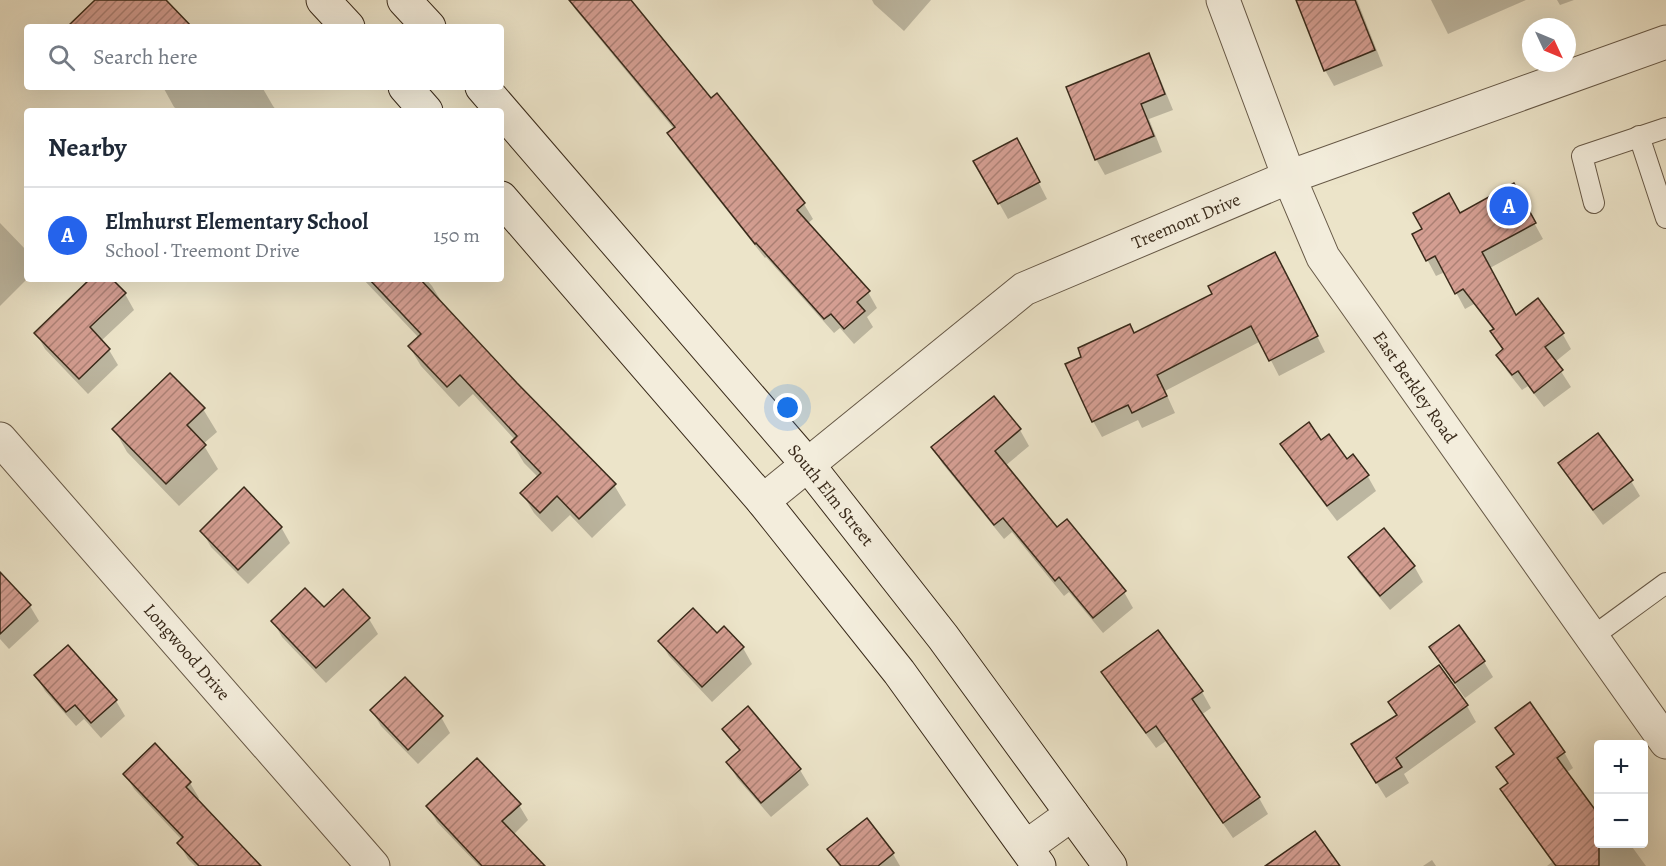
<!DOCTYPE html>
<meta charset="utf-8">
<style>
:root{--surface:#fff;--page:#f2f2f3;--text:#1f2937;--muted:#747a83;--line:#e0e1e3;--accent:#2563eb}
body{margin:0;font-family:Alegreya,serif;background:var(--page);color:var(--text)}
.controls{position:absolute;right:18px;bottom:18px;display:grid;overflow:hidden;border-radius:6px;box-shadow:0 6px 24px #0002}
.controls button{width:54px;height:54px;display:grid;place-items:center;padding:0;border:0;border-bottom:2px solid var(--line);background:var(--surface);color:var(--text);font:30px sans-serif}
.compass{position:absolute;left:1522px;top:18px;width:54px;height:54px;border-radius:50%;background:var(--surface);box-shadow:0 6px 24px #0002;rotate:134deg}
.you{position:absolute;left:788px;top:408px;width:21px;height:21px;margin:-15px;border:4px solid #fff;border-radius:50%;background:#1a73e8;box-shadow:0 0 0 9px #1a73e833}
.badge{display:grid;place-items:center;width:39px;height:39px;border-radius:50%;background:var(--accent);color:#fff;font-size:20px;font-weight:700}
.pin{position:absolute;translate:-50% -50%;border:3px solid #fff;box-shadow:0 2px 6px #0006}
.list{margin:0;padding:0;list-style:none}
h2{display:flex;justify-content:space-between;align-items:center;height:78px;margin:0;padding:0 24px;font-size:26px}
h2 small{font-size:20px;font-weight:400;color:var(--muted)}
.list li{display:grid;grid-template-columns:39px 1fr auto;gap:18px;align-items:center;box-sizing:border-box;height:96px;padding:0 24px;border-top:2px solid var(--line)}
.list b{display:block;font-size:22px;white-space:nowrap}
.list p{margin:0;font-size:20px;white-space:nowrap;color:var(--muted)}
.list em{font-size:20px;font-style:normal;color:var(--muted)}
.icon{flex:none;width:33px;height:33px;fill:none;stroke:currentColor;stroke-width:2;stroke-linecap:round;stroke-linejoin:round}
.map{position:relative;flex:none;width:1666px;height:866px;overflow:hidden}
.search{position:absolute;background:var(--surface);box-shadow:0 6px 24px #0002;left:24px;top:24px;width:480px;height:66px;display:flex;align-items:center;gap:15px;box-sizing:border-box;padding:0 21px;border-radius:6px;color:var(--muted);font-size:22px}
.panel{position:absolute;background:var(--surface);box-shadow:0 6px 24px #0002;left:24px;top:108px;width:480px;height:174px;border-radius:6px}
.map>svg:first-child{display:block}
</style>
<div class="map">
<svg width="1666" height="866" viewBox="0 0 1666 866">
<defs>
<pattern id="building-hatch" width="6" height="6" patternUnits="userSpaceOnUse" patternTransform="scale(1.5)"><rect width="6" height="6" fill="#d49e92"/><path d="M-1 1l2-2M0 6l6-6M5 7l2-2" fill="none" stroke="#ad8176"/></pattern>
</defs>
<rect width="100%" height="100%" fill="#ece4c9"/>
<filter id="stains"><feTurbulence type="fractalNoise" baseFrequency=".00333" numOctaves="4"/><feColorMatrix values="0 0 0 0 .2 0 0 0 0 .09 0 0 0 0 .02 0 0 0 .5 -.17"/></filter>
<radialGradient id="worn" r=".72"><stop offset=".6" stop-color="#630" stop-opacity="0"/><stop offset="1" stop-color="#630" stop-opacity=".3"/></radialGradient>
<g fill="#0003">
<path d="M 569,0 L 629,0 L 711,100 L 717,95 L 804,204 L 813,219 L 807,224 L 868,292 L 877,308 L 867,317 L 873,327 L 854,344 L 840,328 L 834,333 L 766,257 L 765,258 L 678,149 L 669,134 L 674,129 L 575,9 Z"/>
<path d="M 872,0 L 931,0 L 904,31 L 874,4 Z"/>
<path d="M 1297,0 L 1357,0 L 1383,66 L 1334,86 L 1325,70 Z"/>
<path d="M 1431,0 L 1526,0 L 1448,34 Z"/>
<path d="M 1557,0 L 1574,0 L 1560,5 Z"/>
<path d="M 1148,55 L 1157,71 L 1173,110 L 1149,119 L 1162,152 L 1105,175 L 1096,159 Z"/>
<path d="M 163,87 L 262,87 L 273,106 L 277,111 L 179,111 L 174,107 Z"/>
<path d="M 1025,156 L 1047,199 L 1008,219 L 976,162 Z"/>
<path d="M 1522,201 L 1543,239 L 1490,268 L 1516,316 L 1562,333 L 1571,349 L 1555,362 L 1571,387 L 1544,407 L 1528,386 L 1522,390 L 1507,371 L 1498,355 L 1504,350 L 1492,332 L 1494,331 L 1474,304 L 1465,309 L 1445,272 L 1436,276 L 1414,235 L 1460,215 Z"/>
<path d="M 0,223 L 27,251 L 27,279 L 0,306 Z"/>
<path d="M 1283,269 L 1325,352 L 1279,376 L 1261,341 L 1165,391 L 1175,413 L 1142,428 L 1138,420 L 1102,437 L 1093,421 L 1135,335 L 1214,294 Z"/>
<path d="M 92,279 L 110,279 L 125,294 L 134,310 L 101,341 L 109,350 L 118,365 L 88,394 L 45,349 L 36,333 Z"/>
<path d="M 363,279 L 426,279 L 432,286 L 444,306 L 516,384 L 614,485 L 626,505 L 592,538 L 570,515 L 552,532 L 534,513 L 522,493 L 538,477 L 524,463 L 512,443 L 515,440 L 473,394 L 459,407 L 421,366 L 409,346 L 419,338 Z"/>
<path d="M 994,398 L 1020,430 L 1029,446 L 1005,466 L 1057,529 L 1124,592 L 1133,608 L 1103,633 L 1069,592 L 1064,596 L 1012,532 L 1004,539 L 942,463 L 933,447 Z"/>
<path d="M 203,409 L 217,432 L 203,444 L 218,469 L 179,506 L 127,452 L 114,429 Z"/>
<path d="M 1321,442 L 1367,475 L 1376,491 L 1337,521 L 1291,460 L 1282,444 Z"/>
<path d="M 1560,463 L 1631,481 L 1640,496 L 1603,525 L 1569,479 Z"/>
<path d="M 281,527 L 290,543 L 248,584 L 211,547 L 202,531 Z"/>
<path d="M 1350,558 L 1414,566 L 1423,582 L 1390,610 L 1359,573 Z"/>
<path d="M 0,574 L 30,606 L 39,621 L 9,649 L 0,639 Z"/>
<path d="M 369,619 L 378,634 L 326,683 L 282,637 L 273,621 Z"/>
<path d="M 724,628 L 743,648 L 752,664 L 712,702 L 669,656 L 660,641 L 717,635 Z"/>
<path d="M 1157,632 L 1202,692 L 1211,708 L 1201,715 L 1259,798 L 1268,814 L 1233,838 L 1166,741 L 1156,748 L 1112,688 L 1103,672 Z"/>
<path d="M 1431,647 L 1484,662 L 1493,677 L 1465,698 L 1440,663 Z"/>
<path d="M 1439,667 L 1467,706 L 1476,722 L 1404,774 L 1409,783 L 1386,798 L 1362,760 Z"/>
<path d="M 36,676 L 116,701 L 125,716 L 101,738 L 84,719 L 76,726 L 45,691 Z"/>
<path d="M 748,708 L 800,770 L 809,785 L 771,817 L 737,778 L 728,762 L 740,752 L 724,729 Z"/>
<path d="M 372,711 L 441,717 L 450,733 L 418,764 L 381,726 Z"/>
<path d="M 1497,728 L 1564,752 L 1573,768 L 1566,773 L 1598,844 L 1630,844 L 1646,866 L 1547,866 L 1552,862 L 1511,805 L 1502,790 L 1508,785 L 1498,768 L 1515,755 Z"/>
<path d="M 125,774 L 190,783 L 199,798 L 197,801 L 259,866 L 195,866 L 188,859 L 179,843 L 182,840 L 134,789 Z"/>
<path d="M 519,805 L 528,820 L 513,835 L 543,866 L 479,866 L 437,822 L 428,806 Z"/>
<path d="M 867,820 L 893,854 L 900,866 L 839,866 L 829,849 Z"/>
<path d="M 1432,860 L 1436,866 L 1423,866 Z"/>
</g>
<g fill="url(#building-hatch)" stroke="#392a1a" stroke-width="1.5">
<path d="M 95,0 L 166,0 L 192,27 L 67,27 Z"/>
<path d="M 569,0 L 631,0 L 711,98 L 717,93 L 805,203 L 797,210 L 870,291 L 857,302 L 865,311 L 844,329 L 831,314 L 824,319 L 756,243 L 755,244 L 667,133 L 675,127 Z"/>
<path d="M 1296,0 L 1355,0 L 1375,50 L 1324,71 Z"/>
<path d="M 1149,53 L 1165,94 L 1141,104 L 1154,136 L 1095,160 L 1066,87 Z"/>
<path d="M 1017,138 L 1040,182 L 998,204 L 973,161 Z"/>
<path d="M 1514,183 L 1536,223 L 1482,252 L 1516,315 L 1538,298 L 1564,333 L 1545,347 L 1563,370 L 1534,393 L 1518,371 L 1512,375 L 1496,355 L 1503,349 L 1490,331 L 1494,329 L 1463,289 L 1455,294 L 1435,256 L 1426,261 L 1412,234 L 1422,229 L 1413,213 L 1449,193 L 1460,213 Z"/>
<path d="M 1275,252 L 1318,336 L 1269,361 L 1251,326 L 1157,375 L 1167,396 L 1132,413 L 1128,405 L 1092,422 L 1065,364 L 1081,357 L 1078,348 L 1130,324 L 1134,333 L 1212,294 L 1208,286 Z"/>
<path d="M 90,279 L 112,279 L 126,293 L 90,327 L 110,349 L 79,379 L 34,333 Z"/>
<path d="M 369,279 L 420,279 L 517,383 L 616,484 L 579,519 L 557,496 L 540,513 L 520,493 L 541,473 L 511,442 L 517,436 L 460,375 L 447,387 L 408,346 L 421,334 Z"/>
<path d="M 170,373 L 205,408 L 187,425 L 206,445 L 166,484 L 112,429 Z"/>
<path d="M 994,396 L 1021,429 L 995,451 L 1057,527 L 1067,519 L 1126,591 L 1093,618 L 1059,577 L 1055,581 L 1003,518 L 994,525 L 931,447 Z"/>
<path d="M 1309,422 L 1321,440 L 1329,434 L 1347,459 L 1353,454 L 1369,475 L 1327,506 L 1280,444 Z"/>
<path d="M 1598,433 L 1633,480 L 1593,510 L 1558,463 Z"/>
<path d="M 244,487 L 282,527 L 238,570 L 200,531 Z"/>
<path d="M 1384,528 L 1415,566 L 1380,596 L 1348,557 Z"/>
<path d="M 0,572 L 31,605 L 0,634 Z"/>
<path d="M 305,588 L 324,607 L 343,589 L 370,618 L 316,668 L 271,621 Z"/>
<path d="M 693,608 L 717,633 L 724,626 L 744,647 L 702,687 L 658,641 Z"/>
<path d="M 1459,625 L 1485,661 L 1455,683 L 1429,647 Z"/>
<path d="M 1158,630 L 1203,691 L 1192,699 L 1260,797 L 1223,823 L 1156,726 L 1146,733 L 1101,672 Z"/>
<path d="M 68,645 L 117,700 L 91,723 L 75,705 L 66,712 L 34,675 Z"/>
<path d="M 1439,665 L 1468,705 L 1396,758 L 1402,767 L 1376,783 L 1351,744 L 1397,715 L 1388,702 Z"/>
<path d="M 405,677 L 443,716 L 408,750 L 370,710 Z"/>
<path d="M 1530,702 L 1565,752 L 1557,758 L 1599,815 L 1599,866 L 1556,866 L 1500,789 L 1508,783 L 1496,767 L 1514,754 L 1495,728 Z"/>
<path d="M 748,706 L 801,769 L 761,803 L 726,762 L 740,750 L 722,729 Z"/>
<path d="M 155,743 L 191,782 L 186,787 L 261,866 L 199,866 L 177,843 L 183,837 L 123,774 Z"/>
<path d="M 477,758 L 521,804 L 502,821 L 545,866 L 482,866 L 426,806 Z"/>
<path d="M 867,818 L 894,853 L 878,866 L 841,866 L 827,849 Z"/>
<path d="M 1315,831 L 1340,866 L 1265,866 Z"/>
</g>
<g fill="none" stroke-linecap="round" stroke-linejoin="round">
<g stroke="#665846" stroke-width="22">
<g id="lane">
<path d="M 1639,136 L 1666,218"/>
<path d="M 1594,203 L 1582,156 L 1666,128"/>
<path d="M 1592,637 L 1666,583"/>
</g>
</g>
<g stroke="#665846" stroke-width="35">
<g id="street">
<path d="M 1223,0 L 1289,177 L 1323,257 L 1666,742"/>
<path d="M 0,439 L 373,866"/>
<path d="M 763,501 L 1024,289 L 1289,177 L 1666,42"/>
<path d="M 1026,847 L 1072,814"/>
</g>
</g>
<g stroke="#392a1a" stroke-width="35">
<g id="secondary">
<path d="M 323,0 L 348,27"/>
<path d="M 404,0 L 429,27"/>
<path d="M 405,87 L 426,111"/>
<path d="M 482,87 L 808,465 L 943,637 L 1110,866"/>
<path d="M 501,198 L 763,501 L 899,672 L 1039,866"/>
</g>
</g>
<use href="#lane" stroke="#f3eddc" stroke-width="20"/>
<use href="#street" stroke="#f3eddc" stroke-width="33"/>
<use href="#secondary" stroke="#f3eddc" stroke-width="33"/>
</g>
<g text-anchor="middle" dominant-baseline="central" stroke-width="4.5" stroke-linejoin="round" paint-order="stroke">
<g font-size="18" fill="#392a1a" stroke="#f3eddc">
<text transform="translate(1186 221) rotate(-23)">Treemont Drive</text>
<text transform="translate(1415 387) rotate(55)">East Berkley Road</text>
<text transform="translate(831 495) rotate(51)">South Elm Street</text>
<text transform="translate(187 652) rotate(49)">Longwood Drive</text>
</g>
</g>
<rect width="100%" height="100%" filter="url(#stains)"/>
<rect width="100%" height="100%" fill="url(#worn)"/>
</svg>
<div class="controls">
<button>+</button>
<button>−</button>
</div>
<svg class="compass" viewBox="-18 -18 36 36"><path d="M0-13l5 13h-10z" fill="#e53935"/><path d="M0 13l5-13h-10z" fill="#747a83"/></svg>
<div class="you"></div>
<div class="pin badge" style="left:1509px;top:206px">A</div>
<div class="search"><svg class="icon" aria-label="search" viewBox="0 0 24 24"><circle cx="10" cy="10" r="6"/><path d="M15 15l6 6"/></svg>Search here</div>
<section class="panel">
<h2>Nearby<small></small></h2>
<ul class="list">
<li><span class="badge">A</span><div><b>Elmhurst Elementary School</b><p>School · Treemont Drive</p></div><em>150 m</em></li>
</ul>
</section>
</div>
